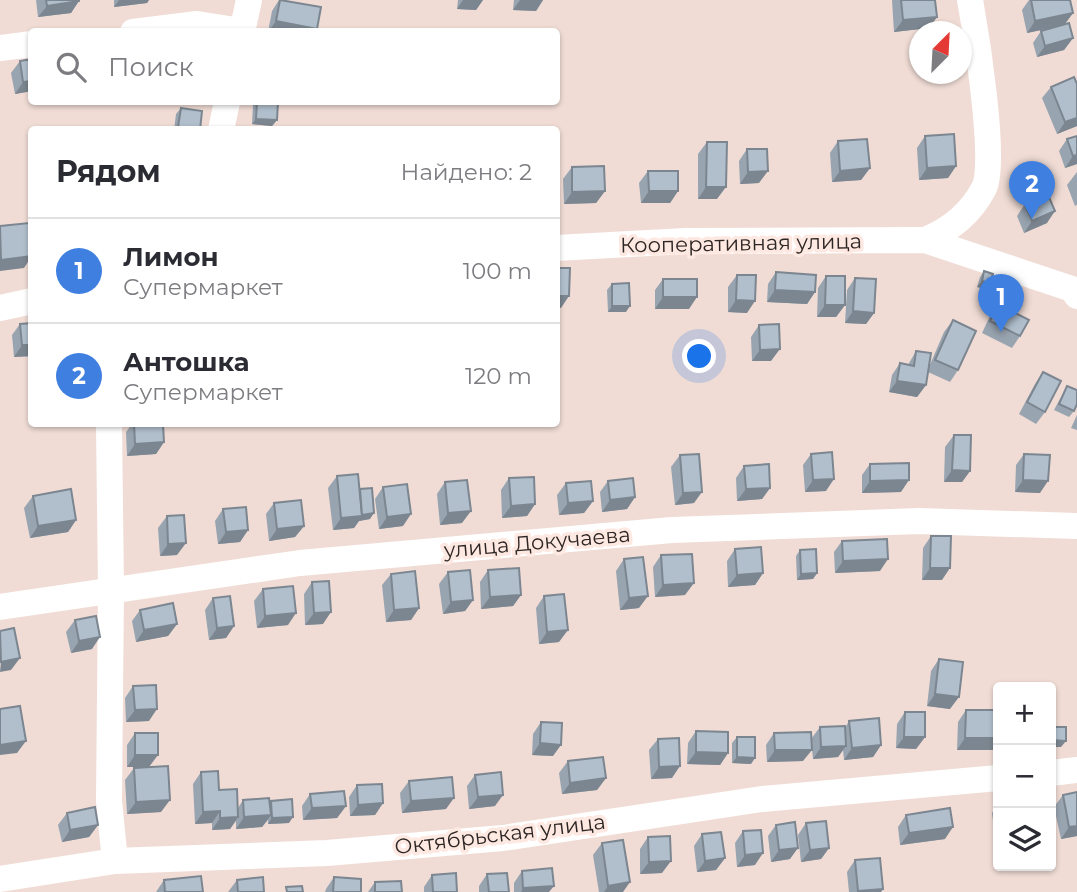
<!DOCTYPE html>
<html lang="ru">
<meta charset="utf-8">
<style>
:root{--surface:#fff;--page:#f7f7f7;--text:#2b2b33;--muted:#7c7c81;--line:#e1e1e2;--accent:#0074be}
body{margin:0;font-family:Montserrat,sans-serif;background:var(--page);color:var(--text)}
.controls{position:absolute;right:21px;bottom:21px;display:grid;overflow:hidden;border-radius:7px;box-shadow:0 2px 5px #0004}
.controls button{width:63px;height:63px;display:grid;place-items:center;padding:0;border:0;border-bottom:2px solid var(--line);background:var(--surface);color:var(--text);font:35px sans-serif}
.compass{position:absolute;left:909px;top:21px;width:63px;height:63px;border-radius:50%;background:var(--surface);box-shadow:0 2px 5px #0004;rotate:24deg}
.you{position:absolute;left:700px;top:357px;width:24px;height:24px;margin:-18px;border:5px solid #fff;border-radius:50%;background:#1a73e8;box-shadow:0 0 0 10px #1a73e833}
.badge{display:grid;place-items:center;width:46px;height:46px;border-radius:50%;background:var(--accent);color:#fff;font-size:23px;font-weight:700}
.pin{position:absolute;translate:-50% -58px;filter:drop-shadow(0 2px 4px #0008)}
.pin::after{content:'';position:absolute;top:37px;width:24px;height:21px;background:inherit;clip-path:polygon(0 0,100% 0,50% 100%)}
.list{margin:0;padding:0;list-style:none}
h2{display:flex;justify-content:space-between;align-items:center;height:91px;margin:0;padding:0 28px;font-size:30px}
h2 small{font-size:23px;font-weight:400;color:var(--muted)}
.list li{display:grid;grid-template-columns:46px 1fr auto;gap:21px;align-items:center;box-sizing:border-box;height:105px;padding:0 28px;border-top:2px solid var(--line)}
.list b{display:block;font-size:26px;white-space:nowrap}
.list p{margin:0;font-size:23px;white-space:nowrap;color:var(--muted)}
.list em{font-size:23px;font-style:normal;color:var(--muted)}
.icon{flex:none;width:38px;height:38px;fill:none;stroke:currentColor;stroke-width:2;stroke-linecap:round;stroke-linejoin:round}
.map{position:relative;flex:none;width:1077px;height:892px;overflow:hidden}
.search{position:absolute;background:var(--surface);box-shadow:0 2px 5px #0004;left:28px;top:28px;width:532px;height:77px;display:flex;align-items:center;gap:18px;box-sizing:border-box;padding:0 24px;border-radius:7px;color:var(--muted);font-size:26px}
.panel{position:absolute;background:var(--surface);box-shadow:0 2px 5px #0004;left:28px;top:126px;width:532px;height:301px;border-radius:7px}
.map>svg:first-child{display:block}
</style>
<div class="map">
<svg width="1077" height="892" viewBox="0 0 1077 892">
<rect width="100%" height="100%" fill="#f0dcd5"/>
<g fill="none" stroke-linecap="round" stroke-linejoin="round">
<g stroke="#fff" stroke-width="26">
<path d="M 133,32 L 197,24 L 242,31"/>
<path d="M 242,32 L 249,0"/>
<path d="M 0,48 L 32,44"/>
<path d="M 221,130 L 227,102"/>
<path d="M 925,240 C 950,230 971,213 984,188 C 997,163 976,33 970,0"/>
<path d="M 556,248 L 685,241 L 925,240 L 1072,289 L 1077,296"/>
<path d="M 0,308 L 32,301"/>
<path d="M 109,424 L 111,589 L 109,801 L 115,861"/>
<path d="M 0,607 L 300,563 L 672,530 L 919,521 L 1077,526"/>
<path d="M 1051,773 L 1077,770"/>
<path d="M 0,879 L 115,861 L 327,853 L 503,838 L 762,799 L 998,778"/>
</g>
</g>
<g fill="#98a4b0">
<path d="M 36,0 L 79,0 L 71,13 L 38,17 Z"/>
<path d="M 114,0 L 149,0 L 147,3 L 114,7 Z"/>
<path d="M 279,0 L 317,29 L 315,32 L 268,32 L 272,11 Z"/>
<path d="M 458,0 L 483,0 L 476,10 L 457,9 Z"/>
<path d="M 514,0 L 543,0 L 536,11 L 513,10 Z"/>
<path d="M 892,0 L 935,0 L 937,17 L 929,28 L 894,32 Z"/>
<path d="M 1029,0 L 1070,0 L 1073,13 L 1065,24 L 1073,38 L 1064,50 L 1037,57 L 1033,43 L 1041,31 L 1060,26 L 1027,33 L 1022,10 Z"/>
<path d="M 32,59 L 32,91 L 15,94 L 11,73 L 20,61 Z"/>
<path d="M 1051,87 L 1077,126 L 1057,134 L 1042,98 Z"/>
<path d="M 255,102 L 278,102 L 277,120 L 272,126 L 252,124 L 253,105 Z"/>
<path d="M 181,108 L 200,130 L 174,130 L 176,114 Z"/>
<path d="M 925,136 L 956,166 L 948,178 L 919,180 L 917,148 Z"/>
<path d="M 1077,136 L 1077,164 L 1065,168 L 1059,151 L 1067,139 Z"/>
<path d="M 838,141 L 870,168 L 861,180 L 832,182 L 830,153 Z"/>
<path d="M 707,142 L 717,199 L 698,199 L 698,154 Z"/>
<path d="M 747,149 L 759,183 L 740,184 L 739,161 Z"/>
<path d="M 572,167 L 605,191 L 596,203 L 564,204 L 563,179 Z"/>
<path d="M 648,171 L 678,191 L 670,203 L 641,203 L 639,183 Z"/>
<path d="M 1077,172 L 1077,205 L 1075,206 L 1067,185 Z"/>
<path d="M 1025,204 L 1047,223 L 1024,233 L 1017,216 Z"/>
<path d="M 984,271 L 990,283 L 986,289 L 977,287 L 980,277 Z"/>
<path d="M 776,272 L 815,292 L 807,304 L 767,302 L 768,284 Z"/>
<path d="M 737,275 L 747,313 L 728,312 L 728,287 Z"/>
<path d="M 826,276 L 845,305 L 836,317 L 817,317 L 818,288 Z"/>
<path d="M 855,278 L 874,313 L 866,324 L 845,323 L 847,290 Z"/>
<path d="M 663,279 L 689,309 L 655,309 L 655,290 Z"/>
<path d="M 612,284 L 626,312 L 608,312 L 607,290 Z"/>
<path d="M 998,304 L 1020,336 L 1012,348 L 982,333 L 990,316 Z"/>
<path d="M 953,320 L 958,370 L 950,382 L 928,372 L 926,385 L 917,397 L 889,392 L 892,375 L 900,363 L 908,365 L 916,351 L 929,367 L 944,332 Z"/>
<path d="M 20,324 L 32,356 L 14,357 L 12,335 Z"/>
<path d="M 759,325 L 771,361 L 752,361 L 751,337 Z"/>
<path d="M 1043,372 L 1045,412 L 1036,424 L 1019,414 L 1035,384 Z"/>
<path d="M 1067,386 L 1074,411 L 1069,417 L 1054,410 Z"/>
<path d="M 1077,415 L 1077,430 L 1071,428 Z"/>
<path d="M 132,424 L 163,424 L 164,442 L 156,454 L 127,456 L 126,432 Z"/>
<path d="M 954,435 L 970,471 L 962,482 L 944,482 L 945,447 Z"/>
<path d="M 811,454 L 826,491 L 805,492 L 803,465 Z"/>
<path d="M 1024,454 L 1040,493 L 1015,492 L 1016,465 Z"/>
<path d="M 680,455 L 694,503 L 675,505 L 671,467 Z"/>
<path d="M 870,464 L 901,492 L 862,493 L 862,475 Z"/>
<path d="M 744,466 L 770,488 L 762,499 L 737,501 L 736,478 Z"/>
<path d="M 337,476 L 360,489 L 370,519 L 359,521 L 354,528 L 333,530 L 328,488 Z"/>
<path d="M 509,478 L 535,504 L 527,516 L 502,518 L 501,490 Z"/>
<path d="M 608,481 L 635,497 L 627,509 L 602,512 L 600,492 Z"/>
<path d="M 445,482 L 462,523 L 440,525 L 437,494 Z"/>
<path d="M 566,483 L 593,501 L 584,513 L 559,515 L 557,495 Z"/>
<path d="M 383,487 L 403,526 L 379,529 L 375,499 Z"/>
<path d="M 33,496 L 76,520 L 68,532 L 30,538 L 24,508 Z"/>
<path d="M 274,503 L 304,526 L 295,537 L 269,541 L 266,514 Z"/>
<path d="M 223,509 L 248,530 L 240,542 L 218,544 L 215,521 Z"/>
<path d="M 167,516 L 177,555 L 160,556 L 158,528 Z"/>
<path d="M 931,536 L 942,580 L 922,580 L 923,548 Z"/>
<path d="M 842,541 L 880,571 L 835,573 L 834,552 Z"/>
<path d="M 735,549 L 763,573 L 755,585 L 728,587 L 727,561 Z"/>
<path d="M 800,550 L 817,573 L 813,579 L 797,580 L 796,556 Z"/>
<path d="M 661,555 L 685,595 L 655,597 L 653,567 Z"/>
<path d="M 624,559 L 639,608 L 620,610 L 616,571 Z"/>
<path d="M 488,570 L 521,595 L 513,606 L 481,609 L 480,582 Z"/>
<path d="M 448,572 L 473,600 L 465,611 L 443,614 L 439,584 Z"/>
<path d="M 391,574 L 419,608 L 411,620 L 386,622 L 382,585 Z"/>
<path d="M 312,582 L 323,624 L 305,625 L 304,594 Z"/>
<path d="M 263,589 L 288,625 L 257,628 L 254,601 Z"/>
<path d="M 544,596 L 559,642 L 539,644 L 536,608 Z"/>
<path d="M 213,598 L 234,626 L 226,638 L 209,640 L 205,610 Z"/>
<path d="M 140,610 L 177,624 L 168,636 L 136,642 L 132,621 Z"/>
<path d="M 75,620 L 92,649 L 71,653 L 66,632 Z"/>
<path d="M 939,659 L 950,709 L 927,706 L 931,671 Z"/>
<path d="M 133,686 L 149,721 L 126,722 L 125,698 Z"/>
<path d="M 966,710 L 998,710 L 998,750 L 957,750 L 958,722 Z"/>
<path d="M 905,712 L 925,737 L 916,749 L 896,748 L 897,724 Z"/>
<path d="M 849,721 L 881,745 L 873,757 L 844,760 L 843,750 L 838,757 L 813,759 L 811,739 L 820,727 L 845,728 Z"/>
<path d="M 541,722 L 553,756 L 532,755 L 533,734 Z"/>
<path d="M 696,731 L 728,753 L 720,765 L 687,764 L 688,743 Z"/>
<path d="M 135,733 L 149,767 L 127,767 L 127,745 Z"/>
<path d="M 774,733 L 803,761 L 767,762 L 766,745 Z"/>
<path d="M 737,737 L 751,764 L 732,763 L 732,743 Z"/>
<path d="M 658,739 L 672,778 L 651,779 L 649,750 Z"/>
<path d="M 568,761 L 606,778 L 597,790 L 562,794 L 559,773 Z"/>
<path d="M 134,768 L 161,812 L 127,814 L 125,780 Z"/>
<path d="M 201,772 L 238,808 L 243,800 L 270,802 L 271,801 L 289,823 L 268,824 L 268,820 L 262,827 L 236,829 L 236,821 L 230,829 L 212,830 L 212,823 L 195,824 L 193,784 Z"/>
<path d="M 475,775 L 495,806 L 469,809 L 467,786 Z"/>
<path d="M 409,781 L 446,809 L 402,813 L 400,793 Z"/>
<path d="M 357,785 L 383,803 L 375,815 L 350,816 L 349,797 Z"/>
<path d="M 1077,792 L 1077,836 L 1061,839 L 1054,807 L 1063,795 Z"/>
<path d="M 310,794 L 346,806 L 337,818 L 303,820 L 302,806 Z"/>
<path d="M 998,804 L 998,836 L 995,837 L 992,813 Z"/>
<path d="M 67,813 L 98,825 L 89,837 L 62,842 L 58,825 Z"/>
<path d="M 906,815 L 945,839 L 900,845 L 898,827 Z"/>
<path d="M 806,823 L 829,848 L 821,859 L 801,862 L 798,835 Z"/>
<path d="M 776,825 L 790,859 L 771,862 L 768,836 Z"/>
<path d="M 743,831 L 755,865 L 737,867 L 735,843 Z"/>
<path d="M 702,834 L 725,858 L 716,870 L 697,872 L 694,846 Z"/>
<path d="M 648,837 L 662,873 L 640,874 L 640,849 Z"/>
<path d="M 602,843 L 623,892 L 599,892 L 593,855 Z"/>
<path d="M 855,860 L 881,892 L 849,892 L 847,872 Z"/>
<path d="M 522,871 L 549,892 L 514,892 L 514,883 Z"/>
<path d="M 487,874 L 509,892 L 479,892 L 479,886 Z"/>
<path d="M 432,875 L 457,892 L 424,892 L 424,887 Z"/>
<path d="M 334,877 L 361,892 L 325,892 L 326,889 Z"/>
<path d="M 164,880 L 203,892 L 156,892 Z"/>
<path d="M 237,880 L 264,892 L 228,892 Z"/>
<path d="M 375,882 L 402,892 L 368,892 Z"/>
</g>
<g fill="#7c8690">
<path d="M 119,0 L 149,0 L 147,3 L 114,7 Z"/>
<path d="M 463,0 L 483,0 L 476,10 L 457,9 Z"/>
<path d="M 520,0 L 543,0 L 536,11 L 513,10 Z"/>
<path d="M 79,1 L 71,13 L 38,17 L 47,6 Z"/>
<path d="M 1073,13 L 1064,25 L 1027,33 L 1035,21 Z"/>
<path d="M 937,17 L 929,28 L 894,32 L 903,20 Z"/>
<path d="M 276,21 L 317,29 L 315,32 L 268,32 Z"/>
<path d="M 1073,38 L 1064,50 L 1037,57 L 1045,46 Z"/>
<path d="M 32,81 L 32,91 L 15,94 L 23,82 Z"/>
<path d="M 1077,118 L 1077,126 L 1057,134 L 1065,122 Z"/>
<path d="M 256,119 L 277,120 L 272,126 L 252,124 Z"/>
<path d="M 1077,155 L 1077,164 L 1065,168 L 1073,156 Z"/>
<path d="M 956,166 L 948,178 L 919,180 L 927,168 Z"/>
<path d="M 870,168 L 861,180 L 832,182 L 840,171 Z"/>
<path d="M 768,171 L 759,183 L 740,184 L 748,172 Z"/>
<path d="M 706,187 L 726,187 L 717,199 L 698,199 Z"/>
<path d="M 605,191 L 596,203 L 564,204 L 572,192 Z"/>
<path d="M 649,191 L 678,191 L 670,203 L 641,203 Z"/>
<path d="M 1055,211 L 1047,223 L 1024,233 L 1032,221 Z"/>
<path d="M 32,256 L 24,268 L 0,271 L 0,261 L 1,260 Z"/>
<path d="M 982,281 L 990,283 L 986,289 L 977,287 Z"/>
<path d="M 775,290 L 815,292 L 807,304 L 767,302 Z"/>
<path d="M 556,296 L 569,296 L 561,308 L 556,308 Z"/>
<path d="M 663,297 L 697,297 L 689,309 L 655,309 Z"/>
<path d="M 736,300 L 755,301 L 747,313 L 728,312 Z"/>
<path d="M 825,305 L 845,305 L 836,317 L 817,317 Z"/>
<path d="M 612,306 L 630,306 L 626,312 L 608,312 Z"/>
<path d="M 853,311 L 874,313 L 866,324 L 845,323 Z"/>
<path d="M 22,345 L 32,345 L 32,356 L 14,357 Z"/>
<path d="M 780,349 L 771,361 L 752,361 L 760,350 Z"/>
<path d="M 897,381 L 926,385 L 917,397 L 889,392 Z"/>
<path d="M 164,442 L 156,454 L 127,456 L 135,444 Z"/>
<path d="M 952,470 L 970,471 L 962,482 L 944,482 Z"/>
<path d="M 834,479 L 826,491 L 805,492 L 813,480 Z"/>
<path d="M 909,480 L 901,492 L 862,493 L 870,481 Z"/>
<path d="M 1023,480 L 1048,481 L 1040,493 L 1015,492 Z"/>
<path d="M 770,488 L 762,499 L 737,501 L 746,489 Z"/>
<path d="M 702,492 L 694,503 L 675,505 L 683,493 Z"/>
<path d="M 635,497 L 627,509 L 602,512 L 610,500 Z"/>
<path d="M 593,501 L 584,513 L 559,515 L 568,503 Z"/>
<path d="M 535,504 L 527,516 L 502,518 L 511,506 Z"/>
<path d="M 471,511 L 462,523 L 440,525 L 448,513 Z"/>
<path d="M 374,513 L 370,519 L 359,521 L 354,528 L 333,530 L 341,518 Z"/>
<path d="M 411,514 L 403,526 L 379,529 L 387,517 Z"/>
<path d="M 76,520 L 68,532 L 30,538 L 38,526 Z"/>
<path d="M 304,526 L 295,537 L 269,541 L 277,529 Z"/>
<path d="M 248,530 L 240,542 L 218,544 L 226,532 Z"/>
<path d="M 186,543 L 177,555 L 160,556 L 168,544 Z"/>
<path d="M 888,559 L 880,571 L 835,573 L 843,561 Z"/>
<path d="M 930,568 L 950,568 L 942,580 L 922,580 Z"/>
<path d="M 763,573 L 755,585 L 728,587 L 737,575 Z"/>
<path d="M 817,573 L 813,579 L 797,580 L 801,574 Z"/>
<path d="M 694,583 L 685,595 L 655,597 L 663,585 Z"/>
<path d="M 521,595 L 513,606 L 481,609 L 490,597 Z"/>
<path d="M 648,596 L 639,608 L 620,610 L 629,598 Z"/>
<path d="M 473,600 L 465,611 L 443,614 L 451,602 Z"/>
<path d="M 419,608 L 411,620 L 386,622 L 394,610 Z"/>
<path d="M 331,612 L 323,624 L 305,625 L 314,613 Z"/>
<path d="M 296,613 L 288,625 L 257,628 L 265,616 Z"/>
<path d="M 177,624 L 168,636 L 136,642 L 144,630 Z"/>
<path d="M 234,626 L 226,638 L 209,640 L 217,628 Z"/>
<path d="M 568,630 L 559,642 L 539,644 L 547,632 Z"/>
<path d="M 100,637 L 92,649 L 71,653 L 79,641 Z"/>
<path d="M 20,658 L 11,670 L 0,672 L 1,662 Z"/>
<path d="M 935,694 L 959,697 L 950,709 L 927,706 Z"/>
<path d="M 157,709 L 149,721 L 126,722 L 135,710 Z"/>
<path d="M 904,737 L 925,737 L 916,749 L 896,748 Z"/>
<path d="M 965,738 L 998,738 L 998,750 L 957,750 Z"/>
<path d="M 1051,740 L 1066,741 L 1061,747 L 1051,747 Z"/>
<path d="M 26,741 L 17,753 L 0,755 L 0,745 Z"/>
<path d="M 540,743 L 561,745 L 553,756 L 532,755 Z"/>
<path d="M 881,745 L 873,757 L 844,760 L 852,748 Z"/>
<path d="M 846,746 L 838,757 L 813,759 L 821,747 Z"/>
<path d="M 775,750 L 812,750 L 803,761 L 767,762 Z"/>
<path d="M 696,752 L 728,753 L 720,765 L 687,764 Z"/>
<path d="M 135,755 L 158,755 L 149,767 L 127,767 Z"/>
<path d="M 737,757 L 755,758 L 751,764 L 732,763 Z"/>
<path d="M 680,766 L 672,778 L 651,779 L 659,767 Z"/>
<path d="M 606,778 L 597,790 L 562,794 L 570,783 Z"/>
<path d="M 503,795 L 495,806 L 469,809 L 478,797 Z"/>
<path d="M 454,798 L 446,809 L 402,813 L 411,801 Z"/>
<path d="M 170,800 L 161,812 L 127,814 L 136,802 Z"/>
<path d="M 383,803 L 375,815 L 350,816 L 358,805 Z"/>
<path d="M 346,806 L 337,818 L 303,820 L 312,808 Z"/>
<path d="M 220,811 L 212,823 L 195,824 L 203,812 Z"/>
<path d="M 271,815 L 262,827 L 236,829 L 244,817 Z"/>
<path d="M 238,817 L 230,829 L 212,830 L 220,818 Z"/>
<path d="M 293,817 L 289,823 L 268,824 L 272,818 Z"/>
<path d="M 98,825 L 89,837 L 62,842 L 70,830 Z"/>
<path d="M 1077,826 L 1077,836 L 1061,839 L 1069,827 Z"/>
<path d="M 953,827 L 945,839 L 900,845 L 909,833 Z"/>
<path d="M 798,848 L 790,859 L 771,862 L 779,850 Z"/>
<path d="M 829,848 L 821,859 L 801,862 L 810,850 Z"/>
<path d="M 763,853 L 755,865 L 737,867 L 745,855 Z"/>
<path d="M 725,858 L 716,870 L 697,872 L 705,861 Z"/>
<path d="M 671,861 L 662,873 L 640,874 L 649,862 Z"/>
<path d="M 630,882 L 623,892 L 604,892 L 608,886 Z"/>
<path d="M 554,886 L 549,892 L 521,892 L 523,888 Z"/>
<path d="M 883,889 L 881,892 L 857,892 L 858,891 Z"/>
</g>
<g fill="#b1bfcd" stroke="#7c8690" stroke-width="2">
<path d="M 46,0 L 79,0 L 79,1 L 47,6 Z"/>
<path d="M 280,0 L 321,7 L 317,29 L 276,21 Z"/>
<path d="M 901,0 L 935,0 L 937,17 L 903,20 Z"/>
<path d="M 1031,0 L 1070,0 L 1073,13 L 1035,21 Z"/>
<path d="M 1069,23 L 1073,38 L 1045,46 L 1041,31 Z"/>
<path d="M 32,59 L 32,81 L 23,82 L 20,61 Z"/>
<path d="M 1074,77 L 1077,84 L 1077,118 L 1065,122 L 1051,87 Z"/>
<path d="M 257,102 L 278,102 L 277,120 L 256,119 Z"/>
<path d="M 181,108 L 202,111 L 200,130 L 178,127 Z"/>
<path d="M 954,134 L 956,166 L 927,168 L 925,136 Z"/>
<path d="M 1077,136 L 1077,155 L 1073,156 L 1067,139 Z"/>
<path d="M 867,139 L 870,168 L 840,171 L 838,141 Z"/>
<path d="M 707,142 L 727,142 L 726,187 L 706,187 Z"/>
<path d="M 747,149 L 767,149 L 768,171 L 748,172 Z"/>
<path d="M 604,166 L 605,191 L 572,192 L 572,167 Z"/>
<path d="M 648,171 L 678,171 L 678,191 L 649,191 Z"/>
<path d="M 1048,195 L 1055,211 L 1032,221 L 1025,204 Z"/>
<path d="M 29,223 L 32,256 L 1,260 L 0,226 Z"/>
<path d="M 556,268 L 570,268 L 569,296 L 556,296 Z"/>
<path d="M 984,271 L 993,274 L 990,283 L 982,281 Z"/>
<path d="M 776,272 L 816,275 L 815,292 L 775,290 Z"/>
<path d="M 737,275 L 756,275 L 755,301 L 736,300 Z"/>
<path d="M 826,276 L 845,276 L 845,305 L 825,305 Z"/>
<path d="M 855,278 L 876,279 L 874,313 L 853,311 Z"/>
<rect x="663" y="279" width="34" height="18"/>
<path d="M 629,283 L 630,306 L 612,306 L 612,284 Z"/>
<path d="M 998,304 L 1029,320 L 1020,336 L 990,321 Z"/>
<path d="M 953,320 L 976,331 L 958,370 L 935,360 Z"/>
<path d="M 32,323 L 32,345 L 22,345 L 20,324 Z"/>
<path d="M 779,324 L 780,349 L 760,350 L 759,325 Z"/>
<path d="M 916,351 L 931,353 L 926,385 L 897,381 L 900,363 L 914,366 Z"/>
<path d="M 1043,372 L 1061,381 L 1045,412 L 1027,402 Z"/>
<path d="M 1067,386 L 1077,390 L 1077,404 L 1074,411 L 1059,404 Z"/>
<path d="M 134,424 L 163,424 L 164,442 L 135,444 Z"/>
<path d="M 954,435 L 971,435 L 970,471 L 952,470 Z"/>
<path d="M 832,452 L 834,479 L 813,480 L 811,454 Z"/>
<path d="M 699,454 L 702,492 L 683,493 L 680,455 Z"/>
<path d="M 1024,454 L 1050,455 L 1048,481 L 1023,480 Z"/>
<path d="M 909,463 L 909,480 L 870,481 L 870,464 Z"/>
<path d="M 769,464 L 770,488 L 746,489 L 744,466 Z"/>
<path d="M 358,474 L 362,516 L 341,518 L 337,476 Z"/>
<path d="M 534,477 L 535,504 L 511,506 L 509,478 Z"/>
<path d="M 633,478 L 635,497 L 610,500 L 608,481 Z"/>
<path d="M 467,480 L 471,511 L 448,513 L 445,482 Z"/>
<path d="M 591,481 L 593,501 L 568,503 L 566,483 Z"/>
<path d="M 407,484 L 411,514 L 387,517 L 383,487 Z"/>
<path d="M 372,488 L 374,513 L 362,515 L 360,489 Z"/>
<path d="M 71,489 L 76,520 L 38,526 L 33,496 Z"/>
<path d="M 301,500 L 304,526 L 277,529 L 274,503 Z"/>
<path d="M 246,507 L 248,530 L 226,532 L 223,509 Z"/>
<path d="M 184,515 L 186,543 L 168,544 L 167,516 Z"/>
<path d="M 931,536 L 951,536 L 950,568 L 930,568 Z"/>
<path d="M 887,539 L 888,559 L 843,561 L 842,541 Z"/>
<path d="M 761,547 L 763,573 L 737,575 L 735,549 Z"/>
<path d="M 816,549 L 817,573 L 801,574 L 800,550 Z"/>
<path d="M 692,554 L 694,583 L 663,585 L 661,555 Z"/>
<path d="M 643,557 L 648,596 L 629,598 L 624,559 Z"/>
<path d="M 519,568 L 521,595 L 490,597 L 488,570 Z"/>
<path d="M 470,570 L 473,600 L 451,602 L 448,572 Z"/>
<path d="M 415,571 L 419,608 L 394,610 L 391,574 Z"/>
<path d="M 329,581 L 331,612 L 314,613 L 312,582 Z"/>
<path d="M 293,586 L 296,613 L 265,616 L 263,589 Z"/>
<path d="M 564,594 L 568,630 L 547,632 L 544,596 Z"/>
<path d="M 230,596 L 234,626 L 217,628 L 213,598 Z"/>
<path d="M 173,603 L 177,624 L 144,630 L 140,610 Z"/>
<path d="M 96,616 L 100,637 L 79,641 L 75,620 Z"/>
<path d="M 14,628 L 20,658 L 1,662 L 0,631 Z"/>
<path d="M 939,659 L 963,662 L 959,697 L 935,694 Z"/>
<path d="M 156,685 L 157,709 L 135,710 L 133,686 Z"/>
<path d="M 20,706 L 26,741 L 0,745 L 0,709 Z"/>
<path d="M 966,710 L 998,710 L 998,738 L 965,738 Z"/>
<path d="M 905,712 L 925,712 L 925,737 L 904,737 Z"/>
<path d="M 879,718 L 881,745 L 852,748 L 849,721 Z"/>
<path d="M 541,722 L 562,723 L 561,745 L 540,743 Z"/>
<path d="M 845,726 L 846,746 L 821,747 L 820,727 Z"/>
<path d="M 1051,727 L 1066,727 L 1066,741 L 1051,740 Z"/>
<path d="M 696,731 L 728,732 L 728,753 L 696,752 Z"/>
<path d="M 811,732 L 812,750 L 775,750 L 774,733 Z"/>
<rect x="135" y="733" width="23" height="22"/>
<path d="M 737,737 L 755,737 L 755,758 L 737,757 Z"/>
<path d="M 679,738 L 680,766 L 659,767 L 658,739 Z"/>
<path d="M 603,757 L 606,778 L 570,783 L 568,761 Z"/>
<path d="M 168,766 L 170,800 L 136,802 L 134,768 Z"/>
<path d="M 218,771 L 219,790 L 237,789 L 238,817 L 220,818 L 220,811 L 203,812 L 201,772 Z"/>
<path d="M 501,772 L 503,795 L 478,797 L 475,775 Z"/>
<path d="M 452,777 L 454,798 L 411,801 L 409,781 Z"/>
<path d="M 382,784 L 383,803 L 358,805 L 357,785 Z"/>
<path d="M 344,791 L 346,806 L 312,808 L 310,794 Z"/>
<path d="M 1077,792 L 1077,826 L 1069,827 L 1063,795 Z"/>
<path d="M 269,798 L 271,815 L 244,817 L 243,800 Z"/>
<path d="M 292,799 L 293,817 L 272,818 L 271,801 Z"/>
<path d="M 95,807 L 98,825 L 70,830 L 67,813 Z"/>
<path d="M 950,808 L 953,827 L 909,833 L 906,815 Z"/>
<path d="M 826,821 L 829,848 L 810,850 L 806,823 Z"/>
<path d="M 795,822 L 798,848 L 779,850 L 776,825 Z"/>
<path d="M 761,830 L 763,853 L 745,855 L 743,831 Z"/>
<path d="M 721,832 L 725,858 L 705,861 L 702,834 Z"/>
<path d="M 670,836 L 671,861 L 649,862 L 648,837 Z"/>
<path d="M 623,840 L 630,882 L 608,886 L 602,843 Z"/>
<path d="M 880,858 L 883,889 L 858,891 L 855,860 Z"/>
<path d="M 552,868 L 554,886 L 523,888 L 522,871 Z"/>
<path d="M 456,873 L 457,892 L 433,892 L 432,875 Z"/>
<path d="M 507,873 L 509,892 L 489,892 L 487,874 Z"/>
<path d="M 201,876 L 203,892 L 165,892 L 164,880 Z"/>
<path d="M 263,877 L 264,892 L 238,892 L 237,880 Z"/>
<path d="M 334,877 L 361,879 L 361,892 L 333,892 Z"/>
<path d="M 401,881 L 402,892 L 375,892 L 375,882 Z"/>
<path d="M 302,886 L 303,892 L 287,892 L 286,887 Z"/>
</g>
<g text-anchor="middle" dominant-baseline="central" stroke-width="7" stroke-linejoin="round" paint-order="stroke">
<g font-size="21" fill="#2e2624" stroke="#fee9e2">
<text transform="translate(741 243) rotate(-1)">Кооперативная улица</text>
<text transform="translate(537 542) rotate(-5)">улица Докучаева</text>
<text transform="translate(500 834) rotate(-7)">Октябрьская улица</text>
</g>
</g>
</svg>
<div class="controls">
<button>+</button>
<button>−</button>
<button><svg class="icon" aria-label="layers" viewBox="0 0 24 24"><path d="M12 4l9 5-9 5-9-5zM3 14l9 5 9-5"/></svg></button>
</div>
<svg class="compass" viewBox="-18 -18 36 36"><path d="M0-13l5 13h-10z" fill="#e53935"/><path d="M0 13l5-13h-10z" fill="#7c7c81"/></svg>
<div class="you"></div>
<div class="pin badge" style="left:1001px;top:332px;background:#3f7fe0">1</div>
<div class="pin badge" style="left:1032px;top:219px;background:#3f7fe0">2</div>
<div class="search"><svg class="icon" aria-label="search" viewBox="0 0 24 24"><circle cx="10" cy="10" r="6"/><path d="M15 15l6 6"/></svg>Поиск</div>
<section class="panel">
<h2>Рядом<small>Найдено: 2</small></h2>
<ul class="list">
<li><span class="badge" style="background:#3f7fe0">1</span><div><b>Лимон</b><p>Супермаркет</p></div><em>100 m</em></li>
<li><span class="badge" style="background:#3f7fe0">2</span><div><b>Антошка</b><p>Супермаркет</p></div><em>120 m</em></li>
</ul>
</section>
</div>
